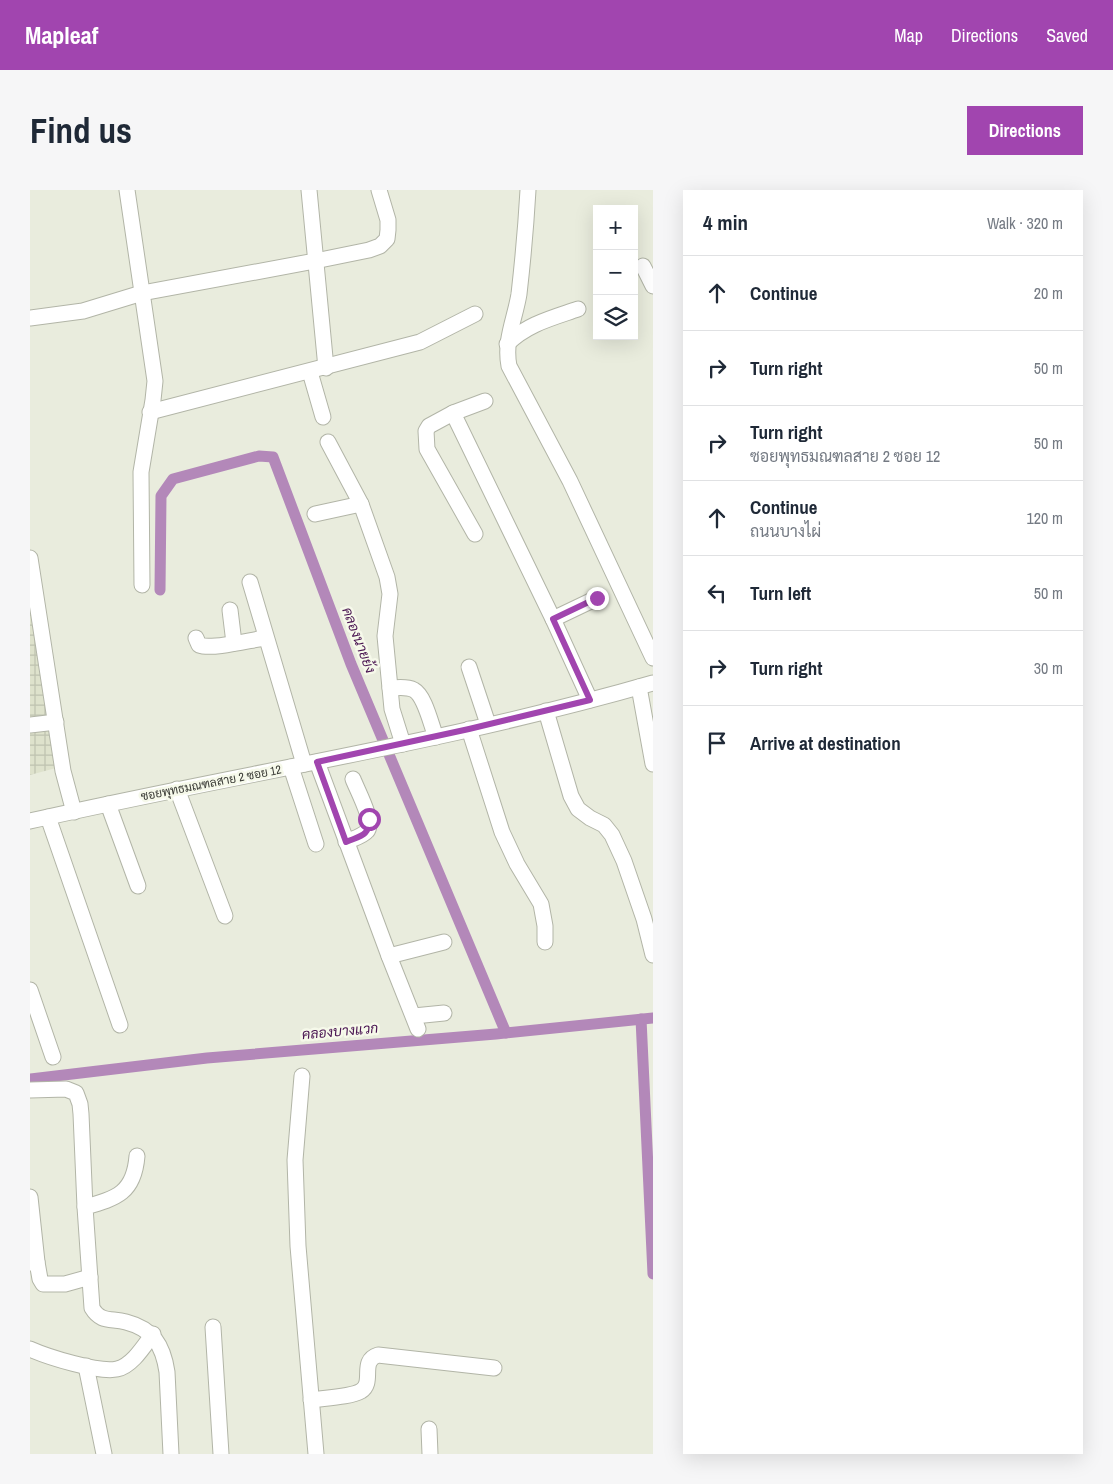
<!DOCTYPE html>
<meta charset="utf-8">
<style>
:root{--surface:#fff;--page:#f6f6f7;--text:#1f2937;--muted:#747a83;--line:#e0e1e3;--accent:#a145af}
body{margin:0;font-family:"Archivo Narrow",Sarabun,sans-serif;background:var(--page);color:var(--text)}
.controls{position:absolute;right:15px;top:15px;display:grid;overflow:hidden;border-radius:0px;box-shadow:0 5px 20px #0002}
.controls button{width:45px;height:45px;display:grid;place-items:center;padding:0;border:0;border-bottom:1px solid var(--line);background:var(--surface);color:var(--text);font:25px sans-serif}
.stop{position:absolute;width:15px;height:15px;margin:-11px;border:4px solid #a145af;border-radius:50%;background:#fff}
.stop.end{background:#a145af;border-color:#fff;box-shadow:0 1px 5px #0008}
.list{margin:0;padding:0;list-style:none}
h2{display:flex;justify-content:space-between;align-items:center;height:65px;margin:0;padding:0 20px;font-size:21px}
h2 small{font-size:16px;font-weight:400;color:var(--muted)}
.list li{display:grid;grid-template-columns:32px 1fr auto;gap:15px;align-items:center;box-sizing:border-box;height:75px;padding:0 20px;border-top:1px solid var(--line)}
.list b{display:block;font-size:19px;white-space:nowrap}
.list p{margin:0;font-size:16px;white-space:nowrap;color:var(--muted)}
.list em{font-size:16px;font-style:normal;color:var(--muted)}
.icon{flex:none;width:28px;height:28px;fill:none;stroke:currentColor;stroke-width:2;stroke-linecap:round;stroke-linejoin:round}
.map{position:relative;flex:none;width:623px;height:1264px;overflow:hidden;border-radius:0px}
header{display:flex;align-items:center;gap:30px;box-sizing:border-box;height:70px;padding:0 25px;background:var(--accent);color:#fff}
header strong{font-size:24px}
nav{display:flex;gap:28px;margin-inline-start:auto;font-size:18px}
.intro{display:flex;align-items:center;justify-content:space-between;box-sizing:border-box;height:120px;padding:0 30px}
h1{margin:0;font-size:35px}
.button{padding:12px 22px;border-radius:0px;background:var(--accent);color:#fff;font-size:18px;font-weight:700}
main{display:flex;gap:30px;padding:0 30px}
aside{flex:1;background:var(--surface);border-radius:0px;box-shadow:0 5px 20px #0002}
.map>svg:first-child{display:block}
</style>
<header>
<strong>Mapleaf</strong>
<nav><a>Map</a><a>Directions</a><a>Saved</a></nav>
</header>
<div class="intro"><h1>Find us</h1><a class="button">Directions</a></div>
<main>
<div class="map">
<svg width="623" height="1264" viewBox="0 0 623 1264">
<defs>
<pattern id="industrial-grid" width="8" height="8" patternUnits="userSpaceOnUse" patternTransform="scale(1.25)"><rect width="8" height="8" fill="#dee2cc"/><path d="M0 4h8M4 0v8" fill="none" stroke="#bfc3b0"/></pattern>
</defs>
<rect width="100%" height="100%" fill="#e9ecdd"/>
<path fill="url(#industrial-grid)" d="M 0,406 L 26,578 L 0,585 Z"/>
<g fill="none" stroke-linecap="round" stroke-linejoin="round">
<g stroke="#b388b9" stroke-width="11">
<path d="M 130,400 L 131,306 L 143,289 L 229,266 L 243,267 L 321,474 L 476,843"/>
<path d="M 611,829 L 623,1084"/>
<path d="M 0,889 L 177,868 L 466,844 L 623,828"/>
</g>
<g stroke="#b2b5a7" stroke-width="17">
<g id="minor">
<path d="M 97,0 L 125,191 L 123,210 L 111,282 L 112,395"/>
<path d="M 279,0 L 296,178"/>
<path d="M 498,0 C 496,35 493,69 489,104 C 485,129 474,150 479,176 L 540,291 L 623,468"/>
<path d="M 613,76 L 623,96"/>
<path d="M 0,128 L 53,121 L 112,103 L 285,71 L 339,60 L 350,56 L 357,49 L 358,40 L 358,30 L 349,0"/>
<path d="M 477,154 C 497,134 522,128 548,119"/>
<path d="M 280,182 L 293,227"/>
<path d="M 455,211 L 423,223 L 523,429 L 560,510"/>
<path d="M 120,222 L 390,152 L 445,124"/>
<path d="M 423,223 L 399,236 L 396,241 L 397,259 L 445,344"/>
<path d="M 298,252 L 331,314 L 357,387 L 360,404 L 355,446 L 362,519 L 373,554"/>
<path d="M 285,324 L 331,314"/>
<path d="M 0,368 L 33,581 L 44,622"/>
<path d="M 220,392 L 274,574"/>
<path d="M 200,420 L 204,453"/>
<path d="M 523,429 L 567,408"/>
<path d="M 166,448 L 169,455 C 182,460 220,450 235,448"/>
<path d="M 439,477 L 458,534"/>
<path d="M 609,497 L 623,574"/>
<path d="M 360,498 C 368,498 376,496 384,500 C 395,506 401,535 406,547"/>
<path d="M 516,521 L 541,606 L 548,619 L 560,628 L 574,635 L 582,645 L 594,671 L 614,729 L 623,765"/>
<path d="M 0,535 L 26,532"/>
<path d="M 439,539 L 472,642 L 487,674 L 511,714 L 515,736 L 515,752"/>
<path d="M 287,572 L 359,766 L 388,839"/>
<path d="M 261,577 L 286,654"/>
<path d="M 147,599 L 195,726"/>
<path d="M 78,614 L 108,696"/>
<path d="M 18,627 L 90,835"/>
<path d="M 0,631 C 207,584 419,552 623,493"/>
<path d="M 316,652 C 322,649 333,646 337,641 C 345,632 327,600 323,589"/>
<path d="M 359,766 L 414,752"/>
<path d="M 0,800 L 23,867"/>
<path d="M 384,826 L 414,823"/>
<path d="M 272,886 L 265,970 L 268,1056 L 286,1264"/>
<path d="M 0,900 L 36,899 L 46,903 L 50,914 L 51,924 L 55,1017"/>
<path d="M 107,966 C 104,1003 87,1008 55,1017 L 62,1118 C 71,1133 81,1128 96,1132 C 123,1139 133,1155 137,1182 L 141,1264"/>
<path d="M 0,1007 L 7,1072"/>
<path d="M 0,1073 L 7,1072 L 10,1089 L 13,1094 L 35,1094 L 60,1087"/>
<path d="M 183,1137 L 191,1264"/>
<path d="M 0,1159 C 18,1167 69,1183 87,1179 C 102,1176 114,1156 123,1144"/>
<path d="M 56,1176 L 74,1264"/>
<path d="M 281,1210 C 294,1208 321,1207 331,1201 C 345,1192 329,1171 348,1165 L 464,1178"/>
<path d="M 399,1239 L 400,1264"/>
</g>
</g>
<use href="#minor" stroke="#fff" stroke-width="15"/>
</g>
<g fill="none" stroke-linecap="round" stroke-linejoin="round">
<path stroke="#a145af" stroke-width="6" d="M 339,629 C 340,646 330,646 316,652 L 287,572 L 439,539 L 560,510 L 523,429 L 567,408"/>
</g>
<g text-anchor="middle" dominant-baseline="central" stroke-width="5" stroke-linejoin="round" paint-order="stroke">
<g font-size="12" fill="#3a3b36" stroke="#f6f9ea">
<text transform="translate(181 593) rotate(-11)">ซอยพุทธมณฑลสาย 2 ซอย 12</text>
</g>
<g font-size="14" font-style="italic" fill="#481350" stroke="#f6f9ea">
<text transform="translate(329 450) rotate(69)">คลองนายย้ง</text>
<text transform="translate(310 841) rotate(-5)">คลองบางแวก</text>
</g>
</g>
</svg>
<div class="controls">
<button>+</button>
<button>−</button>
<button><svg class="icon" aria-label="layers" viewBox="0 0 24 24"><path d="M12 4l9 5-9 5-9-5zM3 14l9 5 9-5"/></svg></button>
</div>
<div class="stop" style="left:339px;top:629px"></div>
<div class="stop end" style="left:567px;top:408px"></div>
</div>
<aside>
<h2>4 min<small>Walk · 320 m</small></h2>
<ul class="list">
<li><svg class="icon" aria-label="ahead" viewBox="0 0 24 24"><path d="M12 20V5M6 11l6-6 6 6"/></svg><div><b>Continue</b></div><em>20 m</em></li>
<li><svg class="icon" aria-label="right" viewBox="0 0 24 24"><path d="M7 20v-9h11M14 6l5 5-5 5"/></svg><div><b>Turn right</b></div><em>50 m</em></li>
<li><svg class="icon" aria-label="right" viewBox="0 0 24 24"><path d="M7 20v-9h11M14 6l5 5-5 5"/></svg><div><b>Turn right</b><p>ซอยพุทธมณฑลสาย 2 ซอย 12</p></div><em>50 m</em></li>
<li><svg class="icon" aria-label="ahead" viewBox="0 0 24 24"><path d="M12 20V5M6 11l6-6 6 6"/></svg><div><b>Continue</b><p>ถนนบางไผ่</p></div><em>120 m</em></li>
<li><svg class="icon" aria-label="left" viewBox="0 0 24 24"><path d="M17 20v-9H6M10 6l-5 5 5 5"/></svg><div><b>Turn left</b></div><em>50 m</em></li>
<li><svg class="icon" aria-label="right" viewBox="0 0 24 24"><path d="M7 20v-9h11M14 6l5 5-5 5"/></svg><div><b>Turn right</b></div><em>30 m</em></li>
<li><svg class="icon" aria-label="arrive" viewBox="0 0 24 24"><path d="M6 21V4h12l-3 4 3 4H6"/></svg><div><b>Arrive at destination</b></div></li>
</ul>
</aside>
</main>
